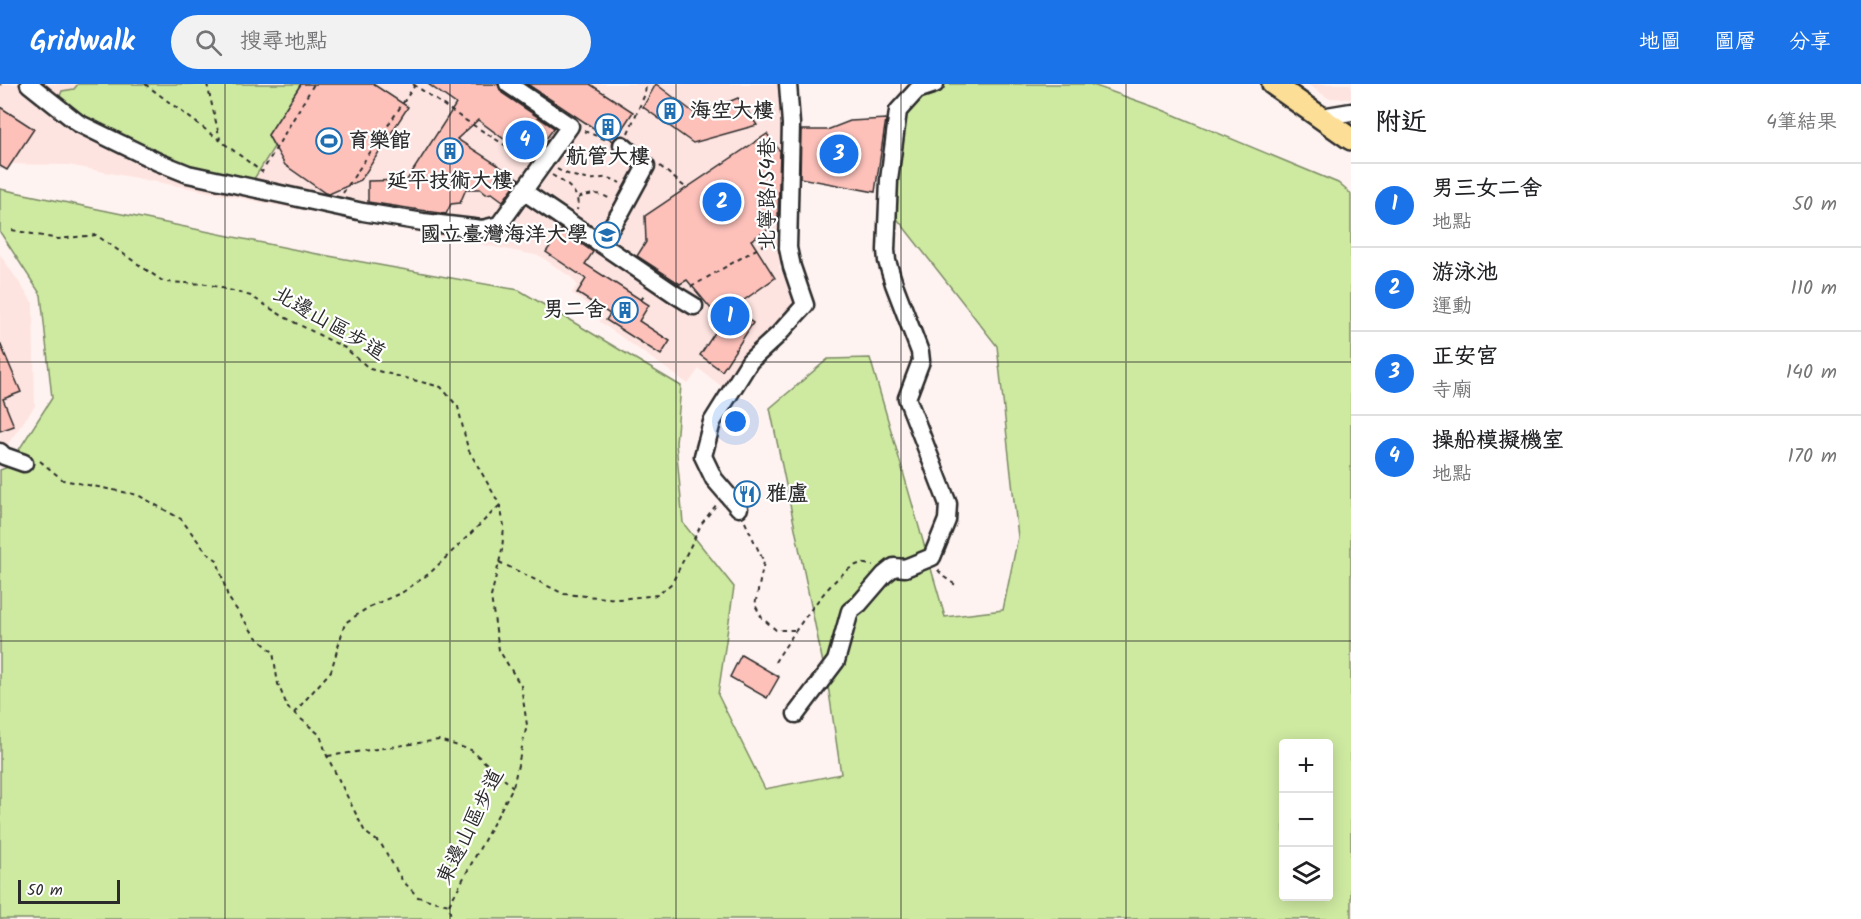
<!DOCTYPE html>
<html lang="zh-TW">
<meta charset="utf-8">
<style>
:root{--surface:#fff;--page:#f2f2f2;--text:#202124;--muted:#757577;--line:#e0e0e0;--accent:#1a73e8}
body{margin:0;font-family:Kalam,"LXGW WenKai TC",sans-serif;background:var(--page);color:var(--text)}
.controls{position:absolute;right:18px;bottom:18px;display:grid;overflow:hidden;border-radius:6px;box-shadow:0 3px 15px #0003}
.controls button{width:54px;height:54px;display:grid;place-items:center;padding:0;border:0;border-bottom:2px solid var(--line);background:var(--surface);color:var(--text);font:30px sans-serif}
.scale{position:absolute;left:18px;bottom:15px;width:102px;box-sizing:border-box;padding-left:6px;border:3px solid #2b2b2b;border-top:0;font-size:16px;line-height:21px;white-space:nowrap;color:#2b2b2b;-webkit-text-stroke:4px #fff;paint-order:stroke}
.you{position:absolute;left:736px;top:338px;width:21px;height:21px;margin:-15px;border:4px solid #fff;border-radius:50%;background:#1a73e8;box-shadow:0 0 0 9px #1a73e833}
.badge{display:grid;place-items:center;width:39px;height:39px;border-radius:50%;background:var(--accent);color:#fff;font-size:20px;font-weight:700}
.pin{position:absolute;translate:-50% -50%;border:3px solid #fff;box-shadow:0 2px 6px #0006}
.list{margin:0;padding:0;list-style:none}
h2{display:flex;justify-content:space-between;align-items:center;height:78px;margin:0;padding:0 24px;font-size:26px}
h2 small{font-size:20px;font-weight:400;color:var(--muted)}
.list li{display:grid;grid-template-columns:39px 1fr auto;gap:18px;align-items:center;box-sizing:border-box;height:84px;padding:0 24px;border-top:2px solid var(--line)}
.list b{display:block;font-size:22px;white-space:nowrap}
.list p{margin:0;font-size:20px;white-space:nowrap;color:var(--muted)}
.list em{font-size:20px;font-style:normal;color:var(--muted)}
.icon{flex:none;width:33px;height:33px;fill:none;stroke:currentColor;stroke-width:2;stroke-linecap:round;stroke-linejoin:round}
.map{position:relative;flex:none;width:1351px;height:835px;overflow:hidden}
header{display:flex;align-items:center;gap:36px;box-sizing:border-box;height:84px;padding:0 30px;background:var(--accent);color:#fff}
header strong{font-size:28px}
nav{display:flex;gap:33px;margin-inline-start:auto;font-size:21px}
.search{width:420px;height:54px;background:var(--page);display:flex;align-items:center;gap:15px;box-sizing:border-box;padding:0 21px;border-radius:33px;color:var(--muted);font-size:22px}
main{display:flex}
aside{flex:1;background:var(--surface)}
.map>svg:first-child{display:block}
</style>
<header>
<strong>Gridwalk</strong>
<div class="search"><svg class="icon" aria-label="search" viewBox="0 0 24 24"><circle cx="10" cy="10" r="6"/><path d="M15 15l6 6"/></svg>搜尋地點</div>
<nav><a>地圖</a><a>圖層</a><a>分享</a></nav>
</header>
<main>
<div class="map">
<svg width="1351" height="835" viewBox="0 0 1351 835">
<rect width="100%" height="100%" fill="#fff3f1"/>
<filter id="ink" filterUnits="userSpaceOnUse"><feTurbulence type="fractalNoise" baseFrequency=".0167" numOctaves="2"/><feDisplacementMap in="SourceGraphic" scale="12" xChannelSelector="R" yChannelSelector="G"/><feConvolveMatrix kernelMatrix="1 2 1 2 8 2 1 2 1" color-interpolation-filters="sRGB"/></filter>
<g filter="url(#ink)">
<g fill="#fee4e0">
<path d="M 0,0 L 784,0 L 783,163 L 779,183 L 800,222 L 725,305 L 699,285 L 688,300 L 600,238 L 601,231 L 572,209 L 577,201 L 572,194 L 540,172 L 68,81 L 0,80 Z"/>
<path d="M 1307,0 L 1351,0 L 1351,15 L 1328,14 Z"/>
<path d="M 0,170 L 33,219 L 35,322 L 0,371 Z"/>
</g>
<g fill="#ceeaa1" stroke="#7c8a66" stroke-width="1.5" fill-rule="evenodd">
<path d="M 78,0 L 301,0 L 268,51 L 274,63 L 249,103 L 183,89 L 57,20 L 62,7 L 74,5 Z"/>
<path d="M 943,0 L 1090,0 L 1160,25 L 1338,99 L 1351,110 L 1351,835 L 0,835 L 0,386 L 8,383 L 52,314 L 41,211 L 0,148 L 0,105 L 312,169 L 519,206 L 681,302 L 676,359 L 683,439 L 734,503 L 718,611 L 765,705 L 841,690 L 829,608 L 770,324 L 828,275 L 870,274 L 945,533 L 1003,526 L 1018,453 L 997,262 L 895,132 L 902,36 L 921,9 ZM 1284,660 L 1328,660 L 1328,812 L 1284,812 Z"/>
</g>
<g fill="#fdc1ba" stroke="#2b2b2b" stroke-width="1.5">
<path d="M 301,0 L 373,0 L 408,23 L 361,96 L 329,110 L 325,109 L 285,81 L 268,51 Z"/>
<path d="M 428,0 L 498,0 L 502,9 L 554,44 L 531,75 L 478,36 L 457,55 L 519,95 L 503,117 L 492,109 L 486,110 L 480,105 L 466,105 L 460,119 L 451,120 L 446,130 L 368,118 L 368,97 L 407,96 L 456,20 Z"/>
<path d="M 527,0 L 590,0 L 633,28 L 618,51 L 613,57 Z"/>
<path d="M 656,0 L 697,31 L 738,14 L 757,41 L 693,59 L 643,23 Z"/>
<path d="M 0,23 L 34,45 L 7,86 L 0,82 Z"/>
<path d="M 886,35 L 875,108 L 800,94 L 801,46 L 827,46 L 850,37 Z"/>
<path d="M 767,50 L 780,67 L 778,134 L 771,144 L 751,156 L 775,194 L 733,224 L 753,239 L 722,287 L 700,271 L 722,238 L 687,196 L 680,200 L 637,172 L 646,158 L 645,132 Z"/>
<path d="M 561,146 L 593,168 L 585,180 L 649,221 L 639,237 L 670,257 L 661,271 L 606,236 L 610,230 L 577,209 L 586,195 L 546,168 Z"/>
<path d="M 0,259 L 21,308 L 3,315 L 14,342 L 0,347 Z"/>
<path d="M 741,571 L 779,593 L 767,614 L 730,593 Z"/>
</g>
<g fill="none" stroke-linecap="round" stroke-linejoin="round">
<g stroke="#2b2b2b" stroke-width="21">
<g id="minor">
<path d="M 29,0 L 78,39 L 158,78 L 188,90 L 363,128 L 423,138 L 482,145 L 499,141 L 570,42 L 508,0"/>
<path d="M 1321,33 L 1351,28"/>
<path d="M 523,107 L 676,211 L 694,222"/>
<path d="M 601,159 L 622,126 L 646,82 L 622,61"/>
<path d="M 0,368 L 4,372 L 24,379"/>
<path d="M 739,424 L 714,395 L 703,372 L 712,338 L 750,277 L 778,251 L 805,221 L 792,183 L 788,164 L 791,40 L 788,0"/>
<path d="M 796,630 L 836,577 L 850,527 L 859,520 L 884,491 L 894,483 L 905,484 L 932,473 L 947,436 L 948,420 L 907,314 L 921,277 L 920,268 L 894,200 L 887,177 L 886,166 L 889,96 L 898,27 L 917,6 L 935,0"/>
</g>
</g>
<g stroke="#2b2b2b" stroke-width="26">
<path id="major" d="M 1273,0 L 1351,55"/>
</g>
<g stroke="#2b2b2b" stroke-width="2" stroke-dasharray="4.5 4.5" stroke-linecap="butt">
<path d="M 145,0 L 262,88 L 314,0"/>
<path d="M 207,0 L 220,55"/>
<path d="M 413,0 L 462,34 L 527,75"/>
<path d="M 0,1 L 1,0"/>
<path d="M 584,47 L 607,56"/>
<path d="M 628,49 L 645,10 L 646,0"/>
<path d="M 660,82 L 686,104"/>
<path d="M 557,85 C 565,90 576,93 586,95 C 602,97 603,89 620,99"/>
<path d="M 552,91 C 566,100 581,107 577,126"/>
<path d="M 343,109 L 415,1"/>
<path d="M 578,114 C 590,110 600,107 611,116"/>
<path d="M 12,146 L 58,155 L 96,151 L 164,198 L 207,200 L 251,212 L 284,233 L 345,264 L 370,285 L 441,303 L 458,323 L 468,365 L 500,421 L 504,442 L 502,466 L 491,513 L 499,566 L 521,602 L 527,641 L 513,703 L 449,821 L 451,835"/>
<path d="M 691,203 L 774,155"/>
<path d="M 641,216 L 646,209"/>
<path d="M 40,377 L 63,396 L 138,411 L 181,435 L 207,469 L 217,476 L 228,513 L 255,552 L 273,568 L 278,600 L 288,624 L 320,651 L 327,672 L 365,748 L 381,760 L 402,796 L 418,813 L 449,821"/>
<path d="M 745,438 L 764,478 L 755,521 L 762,534 L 776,546 L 796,546"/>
<path d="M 499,478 L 564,510 L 619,515 L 658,511 L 672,499 L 702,439 L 717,420"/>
<path d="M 938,486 L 944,493 L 957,502"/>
<path d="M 775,578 C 790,555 833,487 859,480 C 863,479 869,481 873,481"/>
<path d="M 294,629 L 331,587 L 345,539 L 369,523 L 403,508 L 430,489 L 500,421"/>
<path d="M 328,672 L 439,656 L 471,666 L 513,703"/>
</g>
<use href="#minor" stroke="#fff" stroke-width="16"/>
<use href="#major" stroke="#fcde96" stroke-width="21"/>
</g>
</g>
<path fill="none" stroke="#2b2b2b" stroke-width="1.5" stroke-opacity="0.55" d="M 225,0 L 225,835M 450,0 L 450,835M 676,0 L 676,835M 901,0 L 901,835M 1126,0 L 1126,835M 0,278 L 1351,278M 0,557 L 1351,557"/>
<defs>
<g id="building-ring" transform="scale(1.35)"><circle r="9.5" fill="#fff" stroke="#1f6fb2" stroke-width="1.5"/><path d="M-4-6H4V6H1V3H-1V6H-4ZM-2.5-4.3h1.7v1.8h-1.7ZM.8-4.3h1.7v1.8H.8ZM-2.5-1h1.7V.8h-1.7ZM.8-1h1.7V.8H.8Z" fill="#1f6fb2"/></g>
<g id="stadium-ring" transform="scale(1.35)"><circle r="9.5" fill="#fff" stroke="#1f6fb2" stroke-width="1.5"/><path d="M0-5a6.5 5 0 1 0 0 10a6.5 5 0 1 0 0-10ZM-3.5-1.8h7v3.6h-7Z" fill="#1f6fb2"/></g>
<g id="university-ring" transform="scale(1.35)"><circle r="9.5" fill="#fff" stroke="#1f6fb2" stroke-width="1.5"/><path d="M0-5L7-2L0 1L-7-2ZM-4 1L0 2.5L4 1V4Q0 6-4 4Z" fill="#1f6fb2"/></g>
<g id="restaurant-ring" transform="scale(1.35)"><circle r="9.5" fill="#fff" stroke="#1f6fb2" stroke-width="1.5"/><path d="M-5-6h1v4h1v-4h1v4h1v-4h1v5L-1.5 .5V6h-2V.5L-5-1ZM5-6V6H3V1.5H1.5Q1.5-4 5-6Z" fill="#1f6fb2"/></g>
</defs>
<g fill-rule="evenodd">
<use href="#building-ring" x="670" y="27"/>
<use href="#building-ring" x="608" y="43"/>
<use href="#stadium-ring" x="329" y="57"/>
<use href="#building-ring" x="450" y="67"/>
<use href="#university-ring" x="607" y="151"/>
<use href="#building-ring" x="625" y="226"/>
<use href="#restaurant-ring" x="747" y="410"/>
</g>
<g text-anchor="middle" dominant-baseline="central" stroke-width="4.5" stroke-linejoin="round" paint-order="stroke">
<g font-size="21" font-weight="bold" fill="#2b2b2b" stroke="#fff" text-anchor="start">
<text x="690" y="27">海空大樓</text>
<text x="348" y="57">育樂館</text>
<text x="608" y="73" text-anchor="middle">航管大樓</text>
<text x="450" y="97" text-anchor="middle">延平技術大樓</text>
<text x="588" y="151" text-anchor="end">國立臺灣海洋大學</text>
<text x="606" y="226" text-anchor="end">男二舍</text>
<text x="766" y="410">雅盧</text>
</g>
<g font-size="21" fill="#2b2b2b" stroke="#fff">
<text transform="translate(768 110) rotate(-90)">北寧路154巷</text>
<text transform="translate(329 240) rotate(30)">北邊山區步道</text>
<text transform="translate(471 743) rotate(-64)">東邊山區步道</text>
</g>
</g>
</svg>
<div class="controls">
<button>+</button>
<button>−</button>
<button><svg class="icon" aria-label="layers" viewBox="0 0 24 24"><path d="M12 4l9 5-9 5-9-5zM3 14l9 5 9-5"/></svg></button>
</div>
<div class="scale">50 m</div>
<div class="you"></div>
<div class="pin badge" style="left:730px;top:232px">1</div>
<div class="pin badge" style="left:722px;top:118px">2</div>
<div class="pin badge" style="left:839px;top:70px">3</div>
<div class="pin badge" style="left:525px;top:56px">4</div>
</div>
<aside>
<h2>附近<small>4筆結果</small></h2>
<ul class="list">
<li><span class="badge">1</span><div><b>男三女二舍</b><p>地點</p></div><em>50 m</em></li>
<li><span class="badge">2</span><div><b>游泳池</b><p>運動</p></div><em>110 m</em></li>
<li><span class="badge">3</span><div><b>正安宮</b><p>寺廟</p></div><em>140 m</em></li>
<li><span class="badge">4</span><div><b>操船模擬機室</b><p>地點</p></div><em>170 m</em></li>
</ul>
</aside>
</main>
